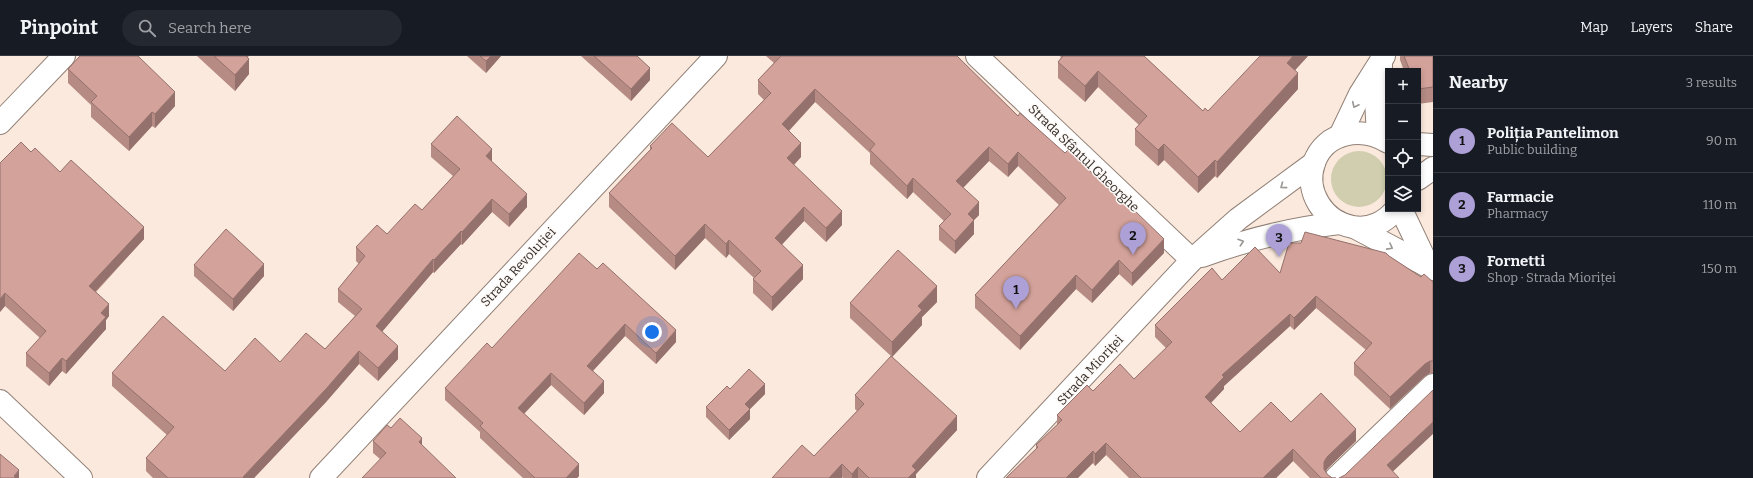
<!DOCTYPE html>
<meta charset="utf-8">
<style>
:root{--surface:#171b24;--page:#242831;--text:#f1f3f6;--muted:#9ea1a6;--line:#363941;--accent:#ada0d7}
body{margin:0;font-family:Bitter,serif;background:var(--page);color:var(--text)}
.controls{position:absolute;right:12px;top:12px;display:grid;overflow:hidden;border-radius:0px;box-shadow:0 2px 6px #0003}
.controls button{width:36px;height:36px;display:grid;place-items:center;padding:0;border:0;border-bottom:1px solid var(--line);background:var(--surface);color:var(--text);font:20px sans-serif}
.you{position:absolute;left:652px;top:276px;width:14px;height:14px;margin:-10px;border:3px solid #fff;border-radius:50%;background:#1a73e8;box-shadow:0 0 0 6px #1a73e833}
.badge{display:grid;place-items:center;width:26px;height:26px;border-radius:50%;background:var(--accent);color:#111;font-size:13px;font-weight:700}
.pin{position:absolute;translate:-50% -33px;filter:drop-shadow(0 1px 2px #0008)}
.pin::after{content:'';position:absolute;top:21px;width:14px;height:12px;background:inherit;clip-path:polygon(0 0,100% 0,50% 100%)}
.list{margin:0;padding:0;list-style:none}
h2{display:flex;justify-content:space-between;align-items:center;height:52px;margin:0;padding:0 16px;font-size:17px}
h2 small{font-size:13px;font-weight:400;color:var(--muted)}
.list li{display:grid;grid-template-columns:26px 1fr auto;gap:12px;align-items:center;box-sizing:border-box;height:64px;padding:0 16px;border-top:1px solid var(--line)}
.list b{display:block;font-size:15px;white-space:nowrap}
.list p{margin:0;font-size:13px;white-space:nowrap;color:var(--muted)}
.list em{font-size:13px;font-style:normal;color:var(--muted)}
.icon{flex:none;width:22px;height:22px;fill:none;stroke:currentColor;stroke-width:2;stroke-linecap:round;stroke-linejoin:round}
.map{position:relative;flex:none;width:1433px;height:422px;overflow:hidden}
header{display:flex;align-items:center;gap:24px;box-sizing:border-box;height:56px;padding:0 20px;background:var(--surface);border-bottom:1px solid var(--line)}
header strong{font-size:19px}
nav{display:flex;gap:22px;margin-inline-start:auto;font-size:14px}
.search{width:280px;height:36px;background:var(--page);display:flex;align-items:center;gap:10px;box-sizing:border-box;padding:0 14px;border-radius:22px;color:var(--muted);font-size:15px}
main{display:flex}
aside{flex:1;background:var(--surface)}
.map>svg:first-child{display:block}
</style>
<header>
<strong>Pinpoint</strong>
<div class="search"><svg class="icon" aria-label="search" viewBox="0 0 24 24"><circle cx="10" cy="10" r="6"/><path d="M15 15l6 6"/></svg>Search here</div>
<nav><a>Map</a><a>Layers</a><a>Share</a></nav>
</header>
<main>
<div class="map">
<svg width="1433" height="422" viewBox="0 0 1433 422">
<rect width="100%" height="100%" fill="#fbe9dd"/>
<circle fill="#d0ceaf" cx="1359" cy="123" r="28"/>
<g fill="none" stroke-linecap="round" stroke-linejoin="round">
<g stroke="#928177" stroke-width="24">
<g id="minor">
<path d="M 977,0 L 1192,204"/>
<path d="M 0,67 L 64,0"/>
<path d="M 1340,80 L 1360,38 L 1384,0"/>
<path d="M 1378,80 L 1376,44 L 1381,10"/>
<path d="M 1388,86 C 1362,70 1325,75 1314,107 C 1304,136 1324,166 1353,171 C 1370,174 1386,166 1396,153"/>
<path d="M 1418,88 L 1433,89"/>
<path d="M 1418,123 L 1433,112"/>
<path d="M 1401,153 L 1428,210"/>
<path d="M 1356,172 L 1433,213"/>
<path d="M 1202,200 C 1248,183 1290,173 1339,167"/>
<path d="M 0,345 L 81,422"/>
<path d="M 321,422 L 716,0"/>
<path d="M 988,422 L 1192,204 L 1238,163 L 1314,107"/>
<path d="M 1336,422 L 1433,329"/>
</g>
</g>
<use href="#minor" stroke="#fff" stroke-width="22"/>
</g>
<g fill="#b58b84">
<path d="M 197,0 L 249,0 L 248,1 L 249,18 L 235,35 Z"/>
<path d="M 467,0 L 501,0 L 486,17 Z"/>
<path d="M 581,0 L 637,0 L 650,24 L 631,45 Z"/>
<path d="M 766,0 L 957,0 L 1018,60 L 1164,197 L 1132,230 L 1119,218 L 1092,247 L 1076,233 L 1020,294 L 975,252 L 975,239 L 1059,149 L 1018,110 L 1008,121 L 989,105 L 963,132 L 979,159 L 974,164 L 974,178 L 955,198 L 939,184 L 939,170 L 944,165 L 913,136 L 907,143 L 870,108 L 870,97 L 815,46 L 789,75 L 801,101 L 794,109 L 842,169 L 826,186 L 804,165 L 782,188 L 803,223 L 772,255 L 753,237 L 753,223 L 754,222 L 729,198 L 726,202 L 705,182 L 675,214 L 609,151 L 609,137 L 650,94 L 650,90 L 708,101 L 764,44 L 758,38 L 758,24 L 774,7 Z"/>
<path d="M 1060,0 L 1144,0 L 1203,55 L 1208,55 L 1308,0 L 1295,14 L 1298,33 L 1217,122 L 1215,120 L 1198,137 L 1164,104 L 1158,110 L 1135,89 L 1135,73 L 1139,69 L 1098,31 L 1085,46 L 1058,22 L 1058,6 L 1061,2 Z"/>
<path d="M 1400,0 L 1433,0 L 1433,46 L 1418,48 L 1418,15 L 1404,15 L 1400,4 Z"/>
<path d="M 68,13 L 175,50 L 155,72 L 152,70 L 129,95 L 91,61 L 91,49 L 68,27 Z"/>
<path d="M 431,88 L 492,106 L 527,151 L 509,171 L 492,156 L 462,189 L 461,188 L 434,217 L 433,216 L 382,275 L 398,303 L 378,325 L 359,308 L 326,346 L 254,422 L 153,422 L 146,415 L 146,402 L 167,379 L 112,330 L 112,317 L 225,315 L 280,306 L 325,293 L 355,260 L 338,246 L 338,233 L 359,208 L 356,205 L 356,191 L 387,178 L 422,154 L 453,120 L 431,101 Z"/>
<path d="M 31,96 L 60,116 L 144,183 L 96,236 L 109,260 L 106,264 L 106,273 L 66,318 L 62,315 L 49,330 L 26,310 L 26,297 L 40,282 L 5,250 L 0,256 Z"/>
<path d="M 1389,200 L 1421,221 L 1433,226 L 1433,317 L 1430,317 L 1425,320 L 1390,353 L 1354,319 L 1354,307 L 1366,294 L 1316,252 L 1294,274 L 1290,270 L 1224,330 L 1224,333 L 1211,347 L 1240,376 L 1291,366 L 1356,385 L 1327,413 L 1326,416 L 1327,418 L 1332,422 L 1336,422 L 1310,422 L 1293,405 L 1276,422 L 1129,422 L 1106,399 L 1095,410 L 1093,407 L 1036,392 L 1036,389 L 1057,369 L 1057,359 L 1093,335 L 1134,323 L 1166,292 L 1155,281 L 1155,269 L 1222,224 L 1280,217 Z"/>
<path d="M 194,209 L 264,220 L 233,255 L 194,220 Z"/>
<path d="M 597,213 L 676,286 L 656,308 L 625,280 L 593,315 L 604,337 L 584,359 L 551,329 L 524,358 L 579,420 L 577,422 L 523,422 L 480,382 L 480,376 L 445,344 L 445,332 L 492,292 Z"/>
<path d="M 937,246 L 922,261 L 922,269 L 892,301 L 850,262 L 850,247 Z"/>
<path d="M 730,333 L 765,338 L 750,353 L 750,363 L 729,384 L 706,361 L 706,351 Z"/>
<path d="M 855,339 L 957,374 L 916,418 L 916,422 L 843,422 L 842,421 L 772,422 L 814,400 L 857,355 L 855,353 Z"/>
<path d="M 422,382 L 380,403 L 373,397 L 373,385 Z"/>
</g>
<g fill="#94716c">
<path d="M 491,0 L 501,0 L 486,17 L 486,5 Z"/>
<path d="M 1293,0 L 1308,0 L 1287,23 L 1287,7 Z"/>
<path d="M 249,3 L 249,18 L 235,35 L 235,19 Z"/>
<path d="M 650,12 L 650,24 L 631,45 L 631,33 Z"/>
<path d="M 1098,15 L 1098,31 L 1085,46 L 1085,30 Z"/>
<path d="M 1298,17 L 1298,33 L 1217,122 L 1217,106 Z"/>
<path d="M 815,33 L 815,46 L 782,82 L 782,68 Z"/>
<path d="M 175,36 L 175,50 L 155,72 L 155,58 Z"/>
<path d="M 152,56 L 152,70 L 129,95 L 129,81 Z"/>
<path d="M 801,87 L 801,101 L 787,116 L 787,102 Z"/>
<path d="M 1164,88 L 1164,104 L 1158,110 L 1158,94 Z"/>
<path d="M 989,91 L 989,105 L 956,139 L 956,125 Z"/>
<path d="M 492,93 L 492,106 L 486,100 Z"/>
<path d="M 1018,96 L 1018,110 L 1008,121 L 1008,108 Z"/>
<path d="M 1215,104 L 1215,120 L 1198,137 L 1198,121 Z"/>
<path d="M 913,122 L 913,136 L 907,143 L 907,130 Z"/>
<path d="M 527,138 L 527,151 L 509,171 L 509,158 Z"/>
<path d="M 492,143 L 492,156 L 462,189 L 462,176 Z"/>
<path d="M 979,146 L 979,159 L 974,164 L 974,178 L 955,198 L 955,185 L 968,158 Z"/>
<path d="M 804,151 L 804,165 L 775,196 L 775,182 Z"/>
<path d="M 842,155 L 842,169 L 826,186 L 826,172 Z"/>
<path d="M 705,168 L 705,182 L 675,214 L 675,200 Z"/>
<path d="M 144,171 L 144,183 L 89,242 L 89,230 Z"/>
<path d="M 461,175 L 461,188 L 434,217 L 434,204 Z"/>
<path d="M 1164,183 L 1164,197 L 1132,230 L 1132,217 Z"/>
<path d="M 729,184 L 729,198 L 726,202 L 726,188 Z"/>
<path d="M 433,203 L 433,216 L 376,283 L 376,270 Z"/>
<path d="M 1119,204 L 1119,218 L 1092,247 L 1092,234 Z"/>
<path d="M 264,208 L 264,220 L 233,255 L 233,243 Z"/>
<path d="M 803,209 L 803,223 L 772,255 L 772,241 Z"/>
<path d="M 1076,219 L 1076,233 L 1020,294 L 1020,280 Z"/>
<path d="M 937,230 L 937,246 L 922,261 L 922,269 L 892,301 L 892,286 L 918,250 Z"/>
<path d="M 5,237 L 5,250 L 0,256 L 0,243 Z"/>
<path d="M 1316,240 L 1316,252 L 1294,274 L 1294,262 Z"/>
<path d="M 109,248 L 109,260 L 106,264 L 106,273 L 66,318 L 66,305 L 101,257 Z"/>
<path d="M 1290,258 L 1290,270 L 1224,330 L 1224,333 L 1205,353 L 1205,341 L 1222,319 Z"/>
<path d="M 625,268 L 625,280 L 587,321 L 587,310 Z"/>
<path d="M 676,274 L 676,286 L 656,308 L 656,297 Z"/>
<path d="M 398,290 L 398,303 L 378,325 L 378,312 Z"/>
<path d="M 359,295 L 359,308 L 326,346 L 254,422 L 243,422 L 243,421 Z"/>
<path d="M 62,302 L 62,315 L 49,330 L 49,317 Z"/>
<path d="M 1430,305 L 1430,317 L 1425,320 L 1390,353 L 1390,341 L 1425,308 Z"/>
<path d="M 551,317 L 551,329 L 518,364 L 518,352 Z"/>
<path d="M 604,325 L 604,337 L 584,359 L 584,347 Z"/>
<path d="M 765,328 L 765,338 L 745,358 L 745,348 Z"/>
<path d="M 750,353 L 750,363 L 729,384 L 729,374 Z"/>
<path d="M 957,360 L 957,374 L 916,418 L 916,422 L 908,422 L 912,410 Z"/>
<path d="M 1433,366 L 1433,378 L 1387,421 L 1387,409 Z"/>
<path d="M 1356,373 L 1356,385 L 1327,413 L 1324,418 L 1324,422 L 1324,406 L 1327,401 Z"/>
<path d="M 422,382 L 422,394 L 419,386 Z"/>
<path d="M 1106,387 L 1106,399 L 1095,410 L 1095,398 Z"/>
<path d="M 1293,393 L 1293,405 L 1276,422 L 1263,422 Z"/>
<path d="M 1093,395 L 1093,407 L 1078,422 L 1066,422 Z"/>
<path d="M 579,408 L 579,420 L 577,422 L 566,422 Z"/>
<path d="M 842,408 L 842,422 L 829,422 Z"/>
<path d="M 858,411 L 858,422 L 852,422 L 852,418 Z"/>
<path d="M 19,414 L 19,422 L 14,422 L 14,420 Z"/>
</g>
<g fill="#d3a29a" stroke="#94716c">
<path d="M 80,0 L 138,0 L 175,36 L 155,58 L 152,56 L 129,81 L 91,46 L 97,40 L 68,13 Z"/>
<path d="M 214,0 L 246,0 L 249,3 L 235,19 Z"/>
<path d="M 480,0 L 491,0 L 486,5 Z"/>
<path d="M 594,0 L 637,0 L 650,12 L 631,33 Z"/>
<path d="M 781,0 L 957,0 L 1018,60 L 1020,57 L 1065,97 L 1068,94 L 1132,155 L 1133,153 L 1164,183 L 1132,217 L 1119,204 L 1092,234 L 1076,219 L 1020,280 L 975,239 L 1066,142 L 1018,96 L 1008,108 L 989,91 L 956,125 L 979,146 L 968,158 L 974,164 L 955,185 L 939,170 L 951,158 L 913,122 L 907,130 L 870,94 L 875,88 L 815,33 L 782,68 L 801,87 L 787,102 L 842,155 L 826,172 L 804,151 L 775,182 L 803,209 L 772,241 L 753,223 L 761,215 L 729,184 L 726,188 L 705,168 L 675,200 L 609,137 L 652,92 L 650,90 L 672,67 L 708,101 L 771,37 L 758,24 Z"/>
<path d="M 1063,0 L 1144,0 L 1203,55 L 1205,52 L 1208,55 L 1260,0 L 1293,0 L 1287,7 L 1298,17 L 1217,106 L 1215,104 L 1198,121 L 1164,88 L 1158,94 L 1135,73 L 1147,60 L 1098,15 L 1085,30 L 1058,6 Z"/>
<path d="M 1404,0 L 1433,0 L 1433,31 L 1418,33 L 1418,15 L 1410,15 Z"/>
<path d="M 457,60 L 492,93 L 486,100 L 527,138 L 509,158 L 492,143 L 462,176 L 461,175 L 434,204 L 433,203 L 376,270 L 398,290 L 378,312 L 359,295 L 326,333 L 243,421 L 244,422 L 168,422 L 146,402 L 174,371 L 112,317 L 163,260 L 225,315 L 255,282 L 280,306 L 306,277 L 325,293 L 362,253 L 338,233 L 365,200 L 356,191 L 377,169 L 387,178 L 415,148 L 422,154 L 460,113 L 431,88 Z"/>
<path d="M 21,86 L 31,96 L 35,92 L 60,116 L 71,104 L 144,171 L 89,230 L 109,248 L 101,257 L 106,261 L 66,305 L 62,302 L 49,317 L 26,297 L 46,275 L 5,237 L 0,243 L 0,107 Z"/>
<path d="M 226,173 L 264,208 L 233,243 L 194,209 Z"/>
<path d="M 1305,176 L 1386,197 L 1389,200 L 1421,221 L 1424,218 L 1433,226 L 1433,305 L 1430,305 L 1425,308 L 1390,341 L 1354,307 L 1372,287 L 1316,240 L 1294,262 L 1290,258 L 1222,319 L 1224,321 L 1205,341 L 1240,376 L 1271,346 L 1291,366 L 1321,337 L 1356,373 L 1327,401 L 1324,406 L 1324,413 L 1327,418 L 1332,422 L 1336,422 L 1321,422 L 1293,393 L 1263,422 L 1141,422 L 1106,387 L 1095,398 L 1093,395 L 1066,422 L 1006,422 L 1038,391 L 1036,389 L 1062,364 L 1057,359 L 1087,329 L 1093,335 L 1120,308 L 1134,323 L 1172,286 L 1155,269 L 1212,212 L 1222,224 L 1255,191 L 1280,217 L 1289,187 L 1301,187 Z"/>
<path d="M 898,194 L 937,230 L 918,250 L 922,254 L 892,286 L 850,247 Z"/>
<path d="M 579,197 L 597,213 L 603,207 L 676,274 L 656,297 L 625,268 L 587,310 L 604,325 L 584,347 L 551,317 L 518,352 L 579,408 L 566,422 L 535,422 L 480,370 L 483,367 L 445,332 L 487,287 L 492,292 Z"/>
<path d="M 891,300 L 957,360 L 912,410 L 916,414 L 908,422 L 869,422 L 858,411 L 852,418 L 842,408 L 829,422 L 772,422 L 802,389 L 814,400 L 864,348 L 855,339 Z"/>
<path d="M 749,313 L 765,328 L 745,348 L 750,353 L 729,374 L 706,351 L 727,330 L 730,333 Z"/>
<path d="M 1433,334 L 1433,366 L 1387,409 L 1399,422 L 1339,422 L 1345,419 Z"/>
<path d="M 400,362 L 422,382 L 419,386 L 456,422 L 362,422 L 386,397 L 373,385 L 387,369 L 391,372 Z"/>
<path d="M 0,398 L 19,414 L 14,420 L 16,422 L 0,422 Z"/>
</g>
<defs><path id="oneway-chevron" d="M-2-3.5L2.5 0L-2 3.5" fill="none" stroke-width="1.6" stroke-linecap="round" stroke-linejoin="round"/></defs>
<g stroke="#999693">
<use href="#oneway-chevron" transform="translate(1355 49) rotate(116)"/>
<use href="#oneway-chevron" transform="translate(1283 130) rotate(144)"/>
<use href="#oneway-chevron" transform="translate(1241 186) rotate(-18)"/>
<use href="#oneway-chevron" transform="translate(1390 191) rotate(28)"/>
</g>
<g text-anchor="middle" dominant-baseline="central" stroke-width="3" stroke-linejoin="round" paint-order="stroke">
<g font-size="13" fill="#332c27" stroke="#fdf9f7">
<text transform="translate(1084 102) rotate(44)">Strada Sfântul Gheorghe</text>
<text transform="translate(518 211) rotate(-47)">Strada Revoluției</text>
<text transform="translate(1090 314) rotate(-47)">Strada Mioriței</text>
</g>
</g>
</svg>
<div class="controls">
<button>+</button>
<button>−</button>
<button><svg class="icon" aria-label="locate" viewBox="0 0 24 24"><circle cx="12" cy="12" r="6"/><path d="M12 2v4M12 18v4M2 12h4M18 12h4"/></svg></button>
<button><svg class="icon" aria-label="layers" viewBox="0 0 24 24"><path d="M12 4l9 5-9 5-9-5zM3 14l9 5 9-5"/></svg></button>
</div>
<div class="you"></div>
<div class="pin badge" style="left:1016px;top:253px">1</div>
<div class="pin badge" style="left:1133px;top:199px">2</div>
<div class="pin badge" style="left:1279px;top:201px">3</div>
</div>
<aside>
<h2>Nearby<small>3 results</small></h2>
<ul class="list">
<li><span class="badge">1</span><div><b>Poliția Pantelimon</b><p>Public building</p></div><em>90 m</em></li>
<li><span class="badge">2</span><div><b>Farmacie</b><p>Pharmacy</p></div><em>110 m</em></li>
<li><span class="badge">3</span><div><b>Fornetti</b><p>Shop · Strada Mioriței</p></div><em>150 m</em></li>
</ul>
</aside>
</main>
